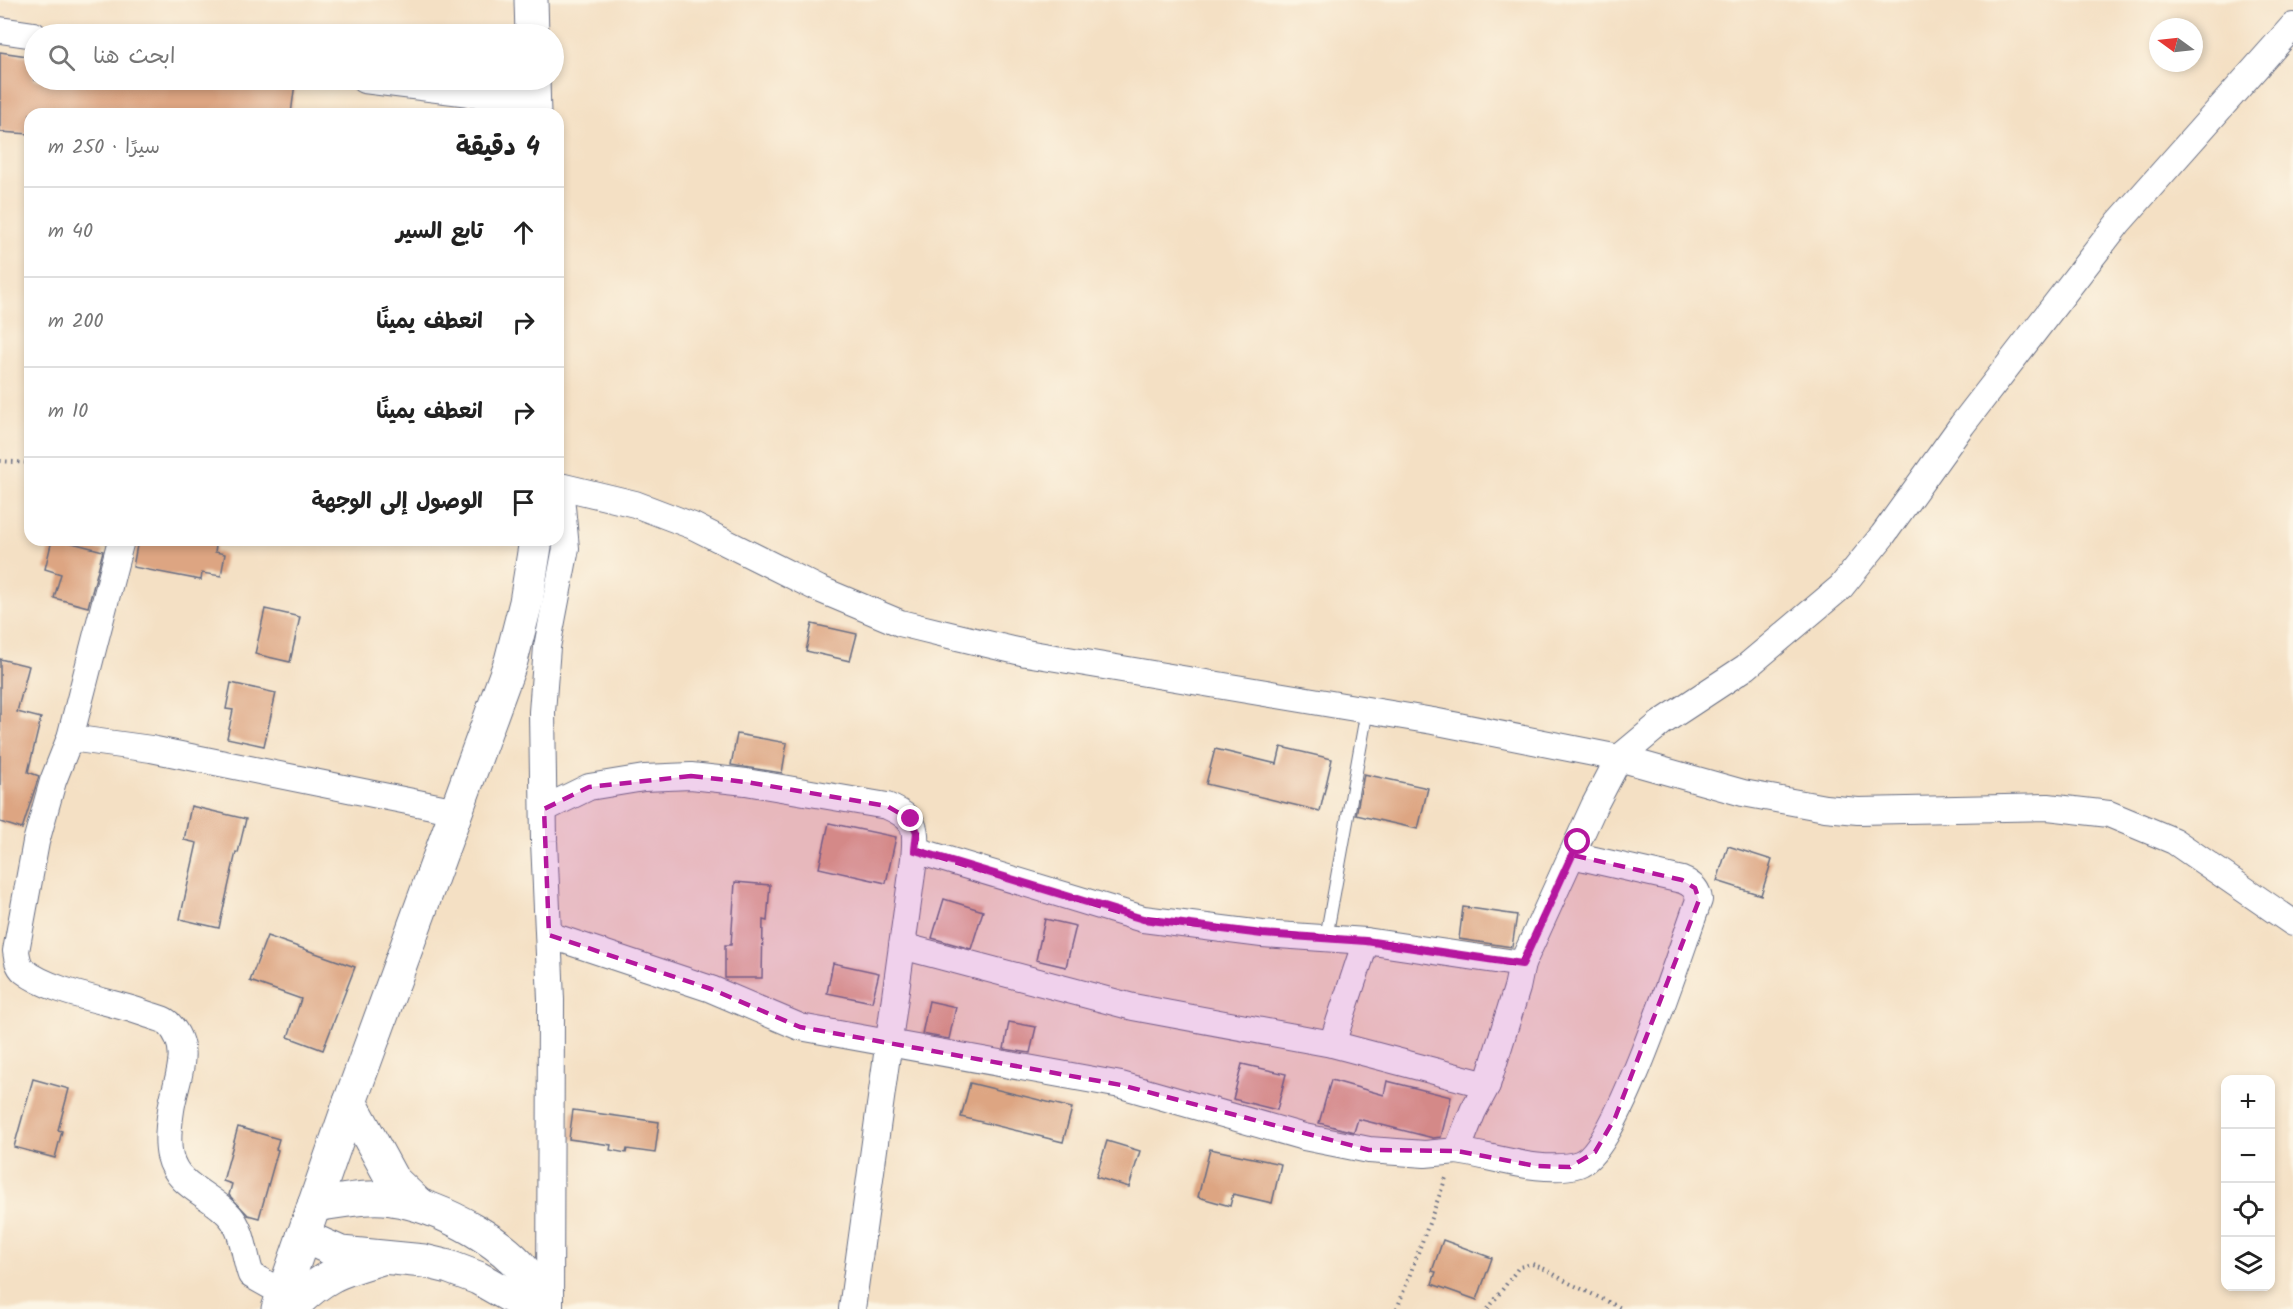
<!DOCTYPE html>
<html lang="ar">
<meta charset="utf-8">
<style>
:root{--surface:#fff;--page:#f2f2f2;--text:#222;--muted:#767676;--line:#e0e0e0}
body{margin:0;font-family:Kalam,"Playpen Sans Arabic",sans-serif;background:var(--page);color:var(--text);direction:rtl}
.controls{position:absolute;right:18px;bottom:18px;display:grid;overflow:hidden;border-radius:12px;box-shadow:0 3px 9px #0003}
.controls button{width:54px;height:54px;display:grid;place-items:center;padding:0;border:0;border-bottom:2px solid var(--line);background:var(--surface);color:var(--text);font:30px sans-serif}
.compass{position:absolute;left:2149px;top:18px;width:54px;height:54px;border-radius:50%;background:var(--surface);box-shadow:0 3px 9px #0003;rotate:285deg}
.stop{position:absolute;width:18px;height:18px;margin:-14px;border:4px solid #b5179e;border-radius:50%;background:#fff}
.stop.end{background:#b5179e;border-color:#fff;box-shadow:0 2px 6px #0008}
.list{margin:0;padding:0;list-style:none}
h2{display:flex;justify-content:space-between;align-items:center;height:78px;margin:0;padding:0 24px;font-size:26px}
h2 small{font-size:20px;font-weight:400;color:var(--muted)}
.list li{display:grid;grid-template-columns:39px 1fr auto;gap:18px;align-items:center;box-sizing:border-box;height:90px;padding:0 24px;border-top:2px solid var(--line)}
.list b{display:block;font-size:22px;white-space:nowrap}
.list em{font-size:20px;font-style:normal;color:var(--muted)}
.icon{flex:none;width:33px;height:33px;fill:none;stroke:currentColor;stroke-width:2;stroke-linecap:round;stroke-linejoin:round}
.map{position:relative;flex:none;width:2293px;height:1309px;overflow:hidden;direction:ltr}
.search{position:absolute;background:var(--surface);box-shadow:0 3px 9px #0003;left:24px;top:24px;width:540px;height:66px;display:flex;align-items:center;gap:15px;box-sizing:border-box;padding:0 21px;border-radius:33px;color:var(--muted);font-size:22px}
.panel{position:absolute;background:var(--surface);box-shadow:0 3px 9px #0003;left:24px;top:108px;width:540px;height:438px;border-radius:18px;direction:rtl}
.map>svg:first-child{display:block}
</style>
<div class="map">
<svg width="2293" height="1309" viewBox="0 0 2293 1309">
<rect width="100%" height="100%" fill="#fcf5e5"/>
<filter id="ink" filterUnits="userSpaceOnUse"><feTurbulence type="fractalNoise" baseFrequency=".0167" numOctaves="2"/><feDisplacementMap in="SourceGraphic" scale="12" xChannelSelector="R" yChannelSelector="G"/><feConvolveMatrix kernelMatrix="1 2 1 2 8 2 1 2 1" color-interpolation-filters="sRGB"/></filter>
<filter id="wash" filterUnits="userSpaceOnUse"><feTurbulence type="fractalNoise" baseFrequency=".008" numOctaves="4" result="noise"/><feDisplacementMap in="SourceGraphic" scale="24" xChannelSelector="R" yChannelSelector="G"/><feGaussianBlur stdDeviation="1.35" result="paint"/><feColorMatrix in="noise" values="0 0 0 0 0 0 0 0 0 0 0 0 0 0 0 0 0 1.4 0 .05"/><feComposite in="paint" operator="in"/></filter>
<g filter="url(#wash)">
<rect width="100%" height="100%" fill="#f4e0c4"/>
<g id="blocks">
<g fill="#dda582">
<path d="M 0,52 L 34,57 L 34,80 L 265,80 L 295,83 L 291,114 L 30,114 L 30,134 L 0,132 Z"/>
<path d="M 52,540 L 61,540 L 103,551 L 88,607 L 54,598 L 61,574 L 45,569 Z"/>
<path d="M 138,540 L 217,540 L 215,552 L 225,554 L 221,576 L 202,573 L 201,580 L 133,567 Z"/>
<path d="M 265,609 L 300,617 L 290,662 L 255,654 Z"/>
<path d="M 812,624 L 857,634 L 850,661 L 806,651 Z"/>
<path d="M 0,659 L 29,666 L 17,712 L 41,718 L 28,772 L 39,776 L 22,829 L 0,822 Z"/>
<path d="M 231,683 L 276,693 L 264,746 L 227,738 L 233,710 L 226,709 Z"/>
<path d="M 737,734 L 787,743 L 782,773 L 731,765 Z"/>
<path d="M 1281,747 L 1332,759 L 1320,811 L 1206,784 L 1215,749 L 1277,764 Z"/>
<path d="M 1364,774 L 1428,788 L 1418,829 L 1356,815 Z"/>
<path d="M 191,806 L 246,819 L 238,853 L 236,852 L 219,928 L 180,919 L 197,843 L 184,840 Z"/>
<path d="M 829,823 L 896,837 L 886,883 L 819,868 Z"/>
<path d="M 1728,846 L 1772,860 L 1761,895 L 1717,881 Z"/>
<path d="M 735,882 L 770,885 L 767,921 L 763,920 L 762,978 L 725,978 L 725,945 L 731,945 Z"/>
<path d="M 944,899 L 983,911 L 971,949 L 932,938 Z"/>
<path d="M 1463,907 L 1517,915 L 1512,947 L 1459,939 Z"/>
<path d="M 1045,919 L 1076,926 L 1066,967 L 1036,960 Z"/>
<path d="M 267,936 L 355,967 L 323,1050 L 288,1037 L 301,999 L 250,981 Z"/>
<path d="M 833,963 L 879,973 L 872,1002 L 827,993 Z"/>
<path d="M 929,1001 L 956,1007 L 949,1039 L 922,1034 Z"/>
<path d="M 1009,1022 L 1036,1027 L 1030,1053 L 1004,1049 Z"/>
<path d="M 1242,1064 L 1286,1074 L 1277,1110 L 1233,1099 Z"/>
<path d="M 33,1079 L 69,1089 L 58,1130 L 62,1131 L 55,1158 L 14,1147 Z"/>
<path d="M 1331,1080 L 1384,1095 L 1387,1081 L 1451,1097 L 1441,1137 L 1433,1138 L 1358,1119 L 1354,1132 L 1319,1123 Z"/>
<path d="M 970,1083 L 1072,1108 L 1063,1142 L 961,1117 Z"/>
<path d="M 573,1110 L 659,1122 L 655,1153 L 627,1149 L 626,1153 L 610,1150 L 611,1145 L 569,1139 Z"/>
<path d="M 238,1127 L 279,1139 L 276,1149 L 278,1150 L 259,1218 L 248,1215 L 229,1195 L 232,1184 L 223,1181 Z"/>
<path d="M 1107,1141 L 1140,1151 L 1129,1187 L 1096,1177 Z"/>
<path d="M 1210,1149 L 1281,1164 L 1272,1203 L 1233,1194 L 1230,1206 L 1198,1197 Z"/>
<path d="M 1443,1240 L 1492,1258 L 1477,1300 L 1432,1284 L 1436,1272 L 1432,1271 Z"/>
</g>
</g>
</g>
<g filter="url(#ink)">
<use href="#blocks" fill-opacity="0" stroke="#676d82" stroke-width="1.5"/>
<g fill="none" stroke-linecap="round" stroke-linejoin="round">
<g stroke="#676d82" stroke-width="14">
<path id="lane" d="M 1326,938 L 1367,710"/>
</g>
<g stroke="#676d82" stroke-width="28">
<g id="street">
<path d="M 0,30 L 34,35"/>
<path d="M 364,80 L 533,101"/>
<path d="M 121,540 L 70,738 L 151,749 L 457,811"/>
<path d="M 70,738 L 53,781 L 36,842 L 16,951 C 17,958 18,966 24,971 C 53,994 114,1001 149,1015 C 155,1017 165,1019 169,1024 C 194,1051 175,1080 171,1110 C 169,1123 167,1144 170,1156 C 177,1187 211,1194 230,1216 C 244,1232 244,1256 251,1275 L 283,1293"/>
<path d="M 1619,758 L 1661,723 L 1746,667 L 1841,587 L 1883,535 L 1962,425 L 2119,222 L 2293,26"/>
<path d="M 1619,758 L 1743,793 L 1825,808 L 1858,811 L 2048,807 L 2109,814 L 2174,841 L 2293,923"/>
<path d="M 544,809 L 589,787 L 644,778 L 691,776 L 746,782 L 887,806 C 917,819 917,828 914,859 L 852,1309"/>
<path d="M 915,850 L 1143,919 L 1262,934 L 1366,941 L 1522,964"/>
<path d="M 549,935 L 711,989 L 800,1027 L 1121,1085 L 1304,1137 L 1369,1150 L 1425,1154 L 1457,1151 L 1473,1111 L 1487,1085 L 1517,988 L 1522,964 L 1594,806 L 1619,758 L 1433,721 L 1026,653 L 945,634 L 900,623 L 819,589 L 693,526 L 635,504 L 560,486"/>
<path d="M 902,946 L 1133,1007 L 1332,1044 L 1487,1085"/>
<path d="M 1332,1044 L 1366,941"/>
<path d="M 1457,1151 C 1493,1156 1544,1175 1579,1164 C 1618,1151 1682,945 1699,900 C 1698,889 1692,884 1682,880 L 1572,855"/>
<path d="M 550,1309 L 551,1000 L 544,841 L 542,712 L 547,647 L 566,548 L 560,486 L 558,486"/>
</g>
</g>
<g stroke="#676d82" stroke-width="35">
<g id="secondary">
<path d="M 314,1205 C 340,1202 366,1195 392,1199 C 436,1204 520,1247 536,1291 C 538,1296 538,1303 538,1309"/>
<path d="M 303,1236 L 341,1253 L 424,1261 L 449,1267 L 478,1278 L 533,1309"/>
</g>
</g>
<g stroke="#676d82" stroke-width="35">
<g id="primary">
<path d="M 531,0 L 532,34"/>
<path d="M 533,80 L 534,114"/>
<path d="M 350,1102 L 392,1179 L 418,1204"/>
<path d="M 278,1309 L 350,1102 L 511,661 L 526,602 L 536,540"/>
<path d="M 290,1309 C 323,1275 339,1271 382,1258"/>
</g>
</g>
<g stroke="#676d82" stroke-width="4" stroke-dasharray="1.5 4.5" stroke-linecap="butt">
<path d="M 0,461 L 30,463"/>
<path d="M 1397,1309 L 1447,1175"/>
<path d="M 1488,1309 L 1519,1267 L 1532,1264 L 1547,1270 L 1567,1282 L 1623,1309"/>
</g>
<use href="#lane" stroke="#fff" stroke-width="12"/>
<use href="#street" stroke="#fff" stroke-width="26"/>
<use href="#secondary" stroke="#fff" stroke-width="33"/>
<use href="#primary" stroke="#fff" stroke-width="33"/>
</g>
</g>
<g fill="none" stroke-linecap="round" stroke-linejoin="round" filter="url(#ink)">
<path stroke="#b5179e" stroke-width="8" d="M 911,819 L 917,832 L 915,850 L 1143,919 L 1262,934 L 1366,941 L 1522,964 L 1578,842"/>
</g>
<path fill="#b5179e" fill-opacity="0.2" stroke="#b5179e" stroke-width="4.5" stroke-dasharray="12 8" stroke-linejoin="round" d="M 691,776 L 746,782 L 887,806 L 911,820 L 917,832 L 915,850 L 1143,919 L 1366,941 L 1522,964 L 1572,855 L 1682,880 L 1695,888 L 1699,900 L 1615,1118 L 1595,1152 L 1570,1167 L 1536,1166 L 1457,1151 L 1369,1150 L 1121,1085 L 800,1027 L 711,989 L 549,935 L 544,809 L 589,787 Z"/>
</svg>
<div class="controls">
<button>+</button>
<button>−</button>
<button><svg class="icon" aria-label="locate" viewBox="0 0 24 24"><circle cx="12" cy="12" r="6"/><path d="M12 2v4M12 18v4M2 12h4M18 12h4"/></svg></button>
<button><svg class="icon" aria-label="layers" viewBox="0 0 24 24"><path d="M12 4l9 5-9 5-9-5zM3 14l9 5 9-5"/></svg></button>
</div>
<svg class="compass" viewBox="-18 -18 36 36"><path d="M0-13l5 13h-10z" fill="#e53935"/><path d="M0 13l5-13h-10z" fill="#767676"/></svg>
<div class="stop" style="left:1578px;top:842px"></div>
<div class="stop end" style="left:911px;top:819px"></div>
<div class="search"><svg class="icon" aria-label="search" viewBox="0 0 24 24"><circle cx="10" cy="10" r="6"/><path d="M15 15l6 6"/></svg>ابحث هنا</div>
<section class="panel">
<h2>4 دقيقة<small>سيرًا · 250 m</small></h2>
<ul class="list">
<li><svg class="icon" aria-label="ahead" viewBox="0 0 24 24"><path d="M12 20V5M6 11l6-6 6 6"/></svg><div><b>تابع السير</b></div><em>40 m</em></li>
<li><svg class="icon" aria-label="right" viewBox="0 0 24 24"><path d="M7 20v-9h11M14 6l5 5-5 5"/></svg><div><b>انعطف يمينًا</b></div><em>200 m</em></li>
<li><svg class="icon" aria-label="right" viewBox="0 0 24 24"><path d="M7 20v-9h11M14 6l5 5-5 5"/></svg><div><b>انعطف يمينًا</b></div><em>10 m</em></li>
<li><svg class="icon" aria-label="arrive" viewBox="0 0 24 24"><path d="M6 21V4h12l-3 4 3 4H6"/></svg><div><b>الوصول إلى الوجهة</b></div></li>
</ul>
</section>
</div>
